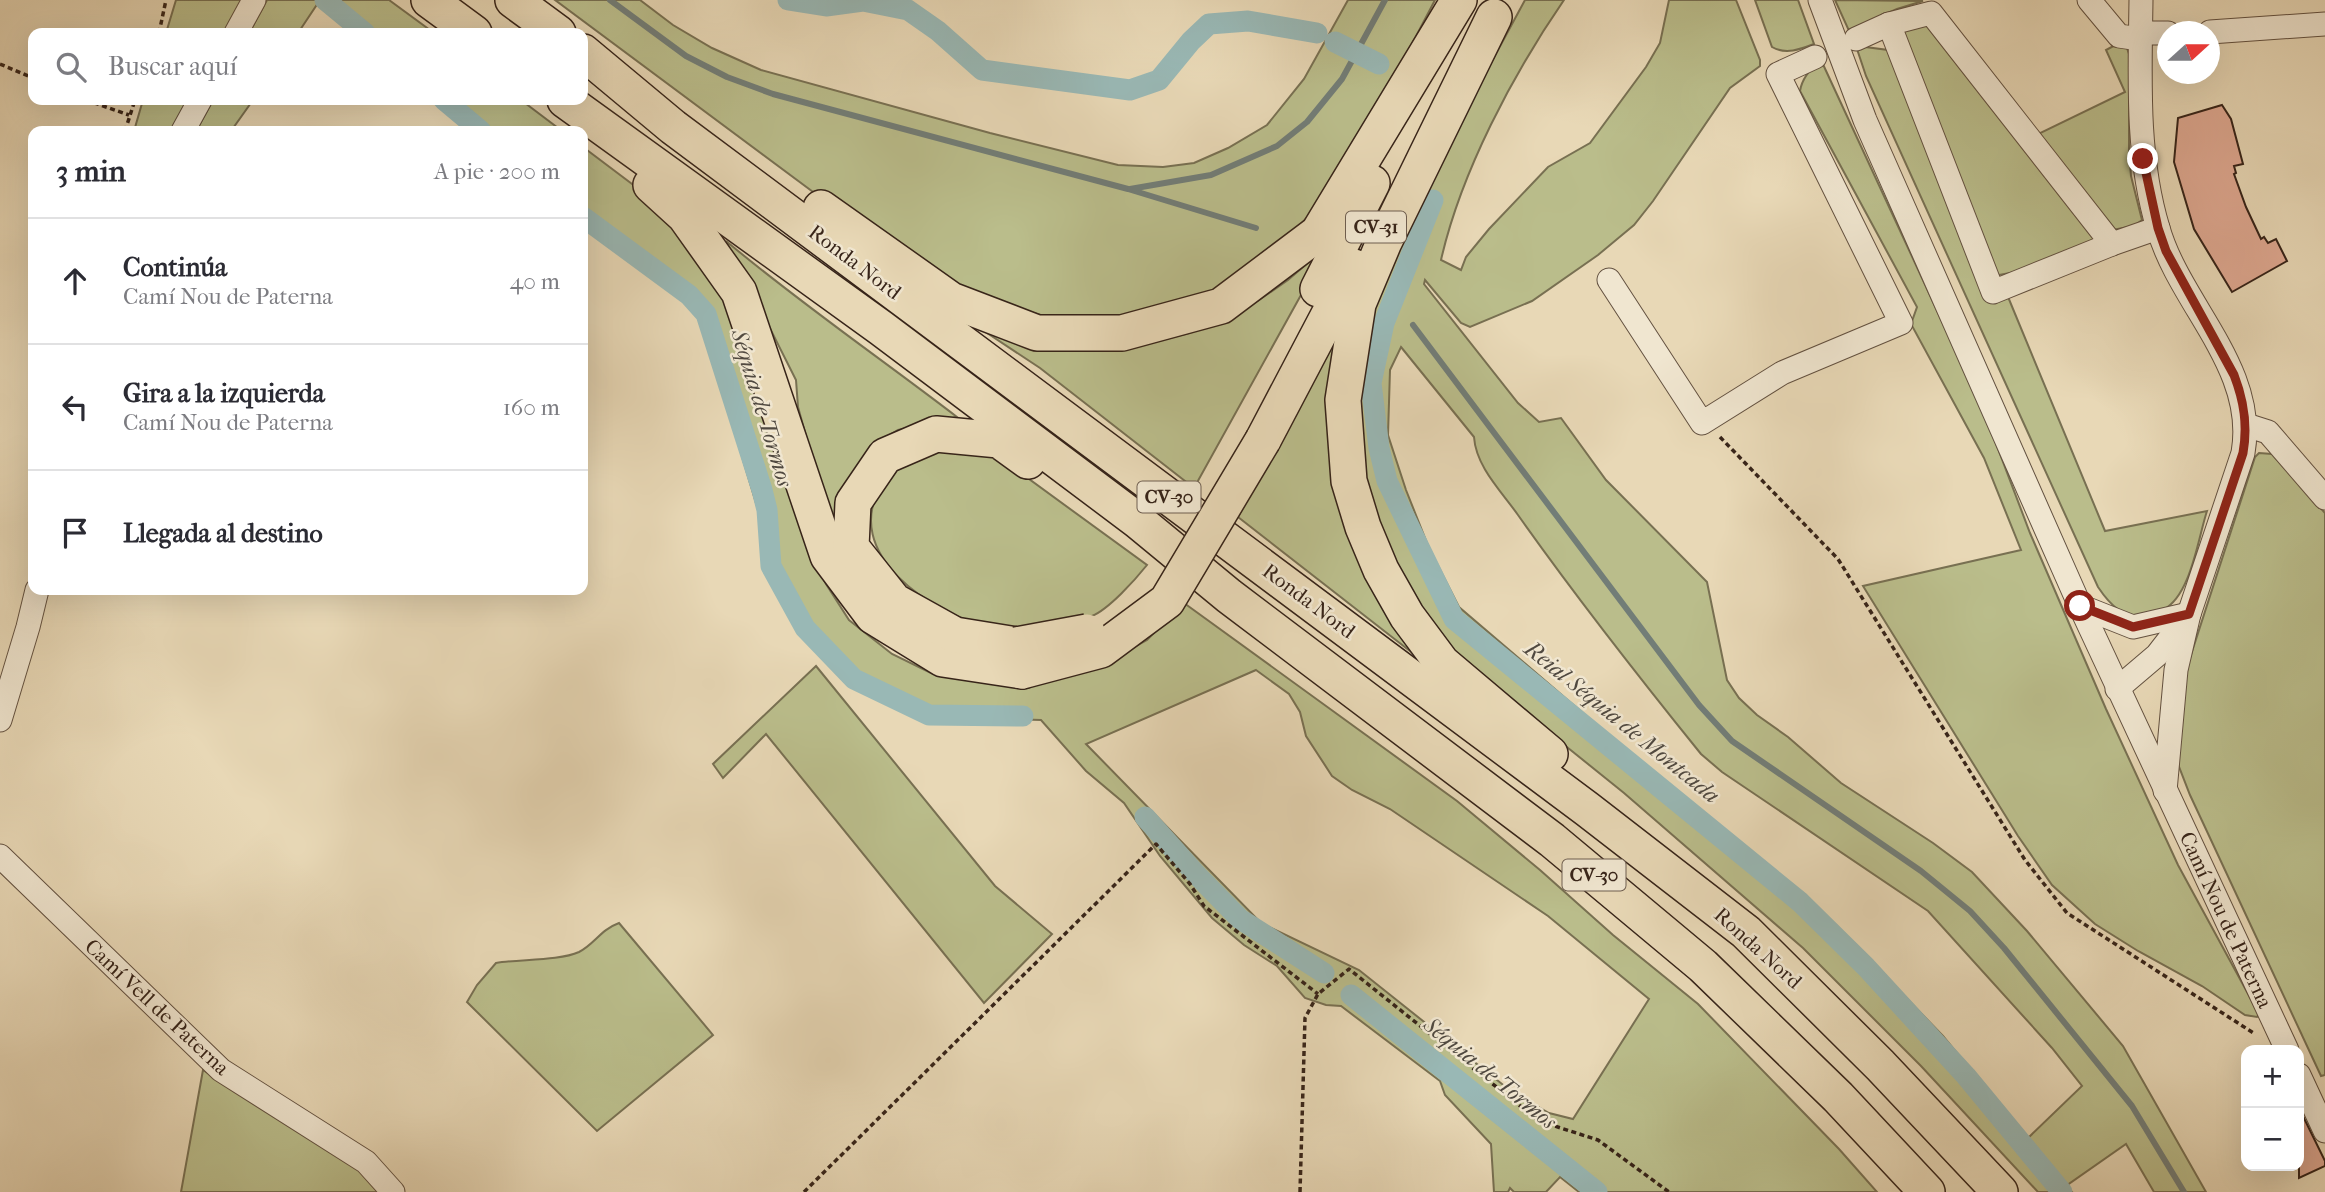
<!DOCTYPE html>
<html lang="es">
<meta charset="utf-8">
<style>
:root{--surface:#fff;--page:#f2f2f3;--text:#2b2b33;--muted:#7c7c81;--line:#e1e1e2}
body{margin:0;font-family:"IM FELL French Canon",serif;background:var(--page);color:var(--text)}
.controls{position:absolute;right:21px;bottom:21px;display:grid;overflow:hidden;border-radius:14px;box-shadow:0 7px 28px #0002}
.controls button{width:63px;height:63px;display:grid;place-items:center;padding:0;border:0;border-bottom:2px solid var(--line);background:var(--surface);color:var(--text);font:35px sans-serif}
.compass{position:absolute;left:2157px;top:21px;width:63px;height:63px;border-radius:50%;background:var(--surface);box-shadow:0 7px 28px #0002;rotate:69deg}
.stop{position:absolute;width:21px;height:21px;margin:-16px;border:5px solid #8f2418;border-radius:50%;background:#fff}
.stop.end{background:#8f2418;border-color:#fff;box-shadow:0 2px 7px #0008}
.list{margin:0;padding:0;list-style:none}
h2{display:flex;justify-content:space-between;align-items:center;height:91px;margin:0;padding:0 28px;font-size:30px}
h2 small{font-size:23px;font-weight:400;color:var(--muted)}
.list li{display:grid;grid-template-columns:46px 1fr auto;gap:21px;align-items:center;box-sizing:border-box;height:126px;padding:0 28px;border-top:2px solid var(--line)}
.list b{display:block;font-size:26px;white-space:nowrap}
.list p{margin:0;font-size:23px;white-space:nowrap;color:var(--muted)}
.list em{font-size:23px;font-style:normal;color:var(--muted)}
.icon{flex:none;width:38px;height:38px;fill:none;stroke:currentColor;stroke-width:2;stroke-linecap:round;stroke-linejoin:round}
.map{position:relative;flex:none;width:2325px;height:1192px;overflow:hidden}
.search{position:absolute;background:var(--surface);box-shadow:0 7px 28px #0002;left:28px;top:28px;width:560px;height:77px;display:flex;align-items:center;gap:18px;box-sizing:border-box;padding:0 24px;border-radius:14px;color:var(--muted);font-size:26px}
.panel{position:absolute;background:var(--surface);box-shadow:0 7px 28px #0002;left:28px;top:126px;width:560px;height:469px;border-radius:14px}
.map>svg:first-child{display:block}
</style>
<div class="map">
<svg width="2325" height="1192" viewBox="0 0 2325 1192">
<rect width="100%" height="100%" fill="#e8d8b6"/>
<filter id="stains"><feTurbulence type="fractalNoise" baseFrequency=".00286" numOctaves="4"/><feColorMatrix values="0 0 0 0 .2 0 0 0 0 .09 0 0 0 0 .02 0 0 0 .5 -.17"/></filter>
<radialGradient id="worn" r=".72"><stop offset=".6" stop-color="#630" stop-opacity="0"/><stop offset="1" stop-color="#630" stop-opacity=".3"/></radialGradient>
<g fill="#babd8b" stroke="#787052" stroke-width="2" fill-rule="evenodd">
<path d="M 176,0 L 244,0 L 226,33 L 166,33 Z"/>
<path d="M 267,0 L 389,0 L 434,33 L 354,33 L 318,3 L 298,33 L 249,33 Z"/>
<path d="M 555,0 L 640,0 L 673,25 L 712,48 L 761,70 L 990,133 L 1118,165 L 1163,167 L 1194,163 L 1228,148 L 1267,125 L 1304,79 L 1348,0 L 1435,0 L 1402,63 L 1318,206 L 1277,249 L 1242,277 L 1187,304 L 1118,318 L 1044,316 L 979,297 L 883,244 Z"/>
<path d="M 1525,0 L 1564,0 C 1513,74 1461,172 1441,260 L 1461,270 L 1466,257 L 1489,229 L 1548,167 L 1590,143 L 1646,67 L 1660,43 L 1669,0 L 1736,0 L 1760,60 L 1760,66 L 1730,88 L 1653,201 L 1634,225 L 1598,255 L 1532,301 L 1470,327 L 1461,323 L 1425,280 L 1424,284 L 1518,403 L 1539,422 L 1561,418 L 1606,480 L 1707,582 L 1727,680 L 1739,698 L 1757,715 L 1788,737 L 1841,783 L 1933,843 L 1972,872 L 2027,931 L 2123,1046 L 2206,1192 L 2154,1192 L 2126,1144 L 2066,1186 L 2072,1192 L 2038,1192 L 1921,1066 L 1803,948 L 1624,793 L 1470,669 L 1432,624 L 1383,540 L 1367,489 L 1361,446 L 1359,398 L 1368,340 L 1378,295 L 1391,261 L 1478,87 ZM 1401,347 L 1474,437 C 1476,467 1502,492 1518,515 C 1576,597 1638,676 1701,754 L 1722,772 L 1928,911 L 2052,1048 L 2082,1086 L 2027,1139 L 1943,1036 L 1836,925 L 1668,786 L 1459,607 L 1429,548 L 1406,490 L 1388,435 L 1390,370 Z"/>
<path d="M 1755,0 L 1798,0 L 1814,44 C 1801,49 1786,55 1772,47 Z"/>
<path d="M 1835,0 L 1923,1 L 1897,9 L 1849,30 L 1858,46 L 1888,50 L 2006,292 L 2105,531 L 2207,511 C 2198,538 2191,596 2163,610 C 2159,612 2152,613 2147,614 C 2124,620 2110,605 2098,587 L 1866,76 L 1856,46 Z"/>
<path d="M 1927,22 L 2100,240 L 2021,271 L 1999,275 L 1992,270 L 1903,31 Z"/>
<path d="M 2121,42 L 2126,45 L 2129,54 L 2129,150 L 2131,176 L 2142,220 L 2134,226 L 2112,230 L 2036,135 L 2125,92 L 2106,50 Z"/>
<path d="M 1821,60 L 1984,412 L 2030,533 L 2106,709 L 2178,865 L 2259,1014 L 2257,1017 L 2245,1015 L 2202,986 L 2138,951 L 2095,924 L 2052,885 L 2018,836 L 1863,586 L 2021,550 L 1984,458 L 1911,324 L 1917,307 L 1800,91 C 1802,78 1811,68 1821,60 Z"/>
<path d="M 143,100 L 189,100 L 171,131 L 134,131 Z"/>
<path d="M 213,100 L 253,100 L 231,131 L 196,131 Z"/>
<path d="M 432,100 L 521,100 L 562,131 L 469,131 Z"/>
<path d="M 583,147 L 640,190 L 679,228 L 720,290 L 807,543 L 826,584 L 849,620 L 892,654 L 933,674 L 988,681 L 1120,655 L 1147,640 L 1184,603 L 1457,801 L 1540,870 L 1613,935 L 1698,1004 L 1839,1149 L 1877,1192 L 1579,1192 L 1560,1177 L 1546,1192 L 1514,1192 L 1510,1188 L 1508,1192 L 1494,1192 L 1491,1144 L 1445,1095 L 1440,1081 L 1341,1006 L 1326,1005 L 1305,998 L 1277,966 L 1244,945 L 1212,918 L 1160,856 L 1124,803 L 1086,771 L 1041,720 L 929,717 L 853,681 L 809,636 L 782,602 L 764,567 L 759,513 L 700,317 L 691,305 L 583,223 ZM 1256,670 L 1289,694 L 1300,712 L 1306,736 L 1332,776 L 1352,790 L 1390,809 L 1548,916 L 1649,999 L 1573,1119 L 1549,1113 L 1512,1092 L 1359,970 L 1261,923 L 1086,744 Z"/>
<path d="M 1342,221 L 1194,488 L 1040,368 L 975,325 L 1146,344 L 1189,333 L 1223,320 L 1259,300 L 1288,280 L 1310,261 Z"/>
<path d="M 726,241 C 800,303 880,358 957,417 L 898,430 L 883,439 L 840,528 L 827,512 L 798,407 L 796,380 Z"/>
<path d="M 1357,282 L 1331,449 L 1451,683 L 1238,517 Z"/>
<path d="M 944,450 L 996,455 L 1147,565 C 1135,580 1109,609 1092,616 C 1075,622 1008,630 991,627 C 932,615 839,553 882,485 C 886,480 889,471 894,467 C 901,460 933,453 944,450 Z"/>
<path d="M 2259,453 L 2272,454 L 2325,513 L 2325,1075 L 2321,1076 L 2190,795 L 2176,759 L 2178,695 L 2255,457 Z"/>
<path d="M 816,666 L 995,886 L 1052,934 L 984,1003 L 766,734 L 723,778 L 713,764 Z"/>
<path d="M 619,923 L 713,1035 L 597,1131 L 467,1002 L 477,985 L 496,963 C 519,959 559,961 579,952 C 595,944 600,930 619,923 Z"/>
<path d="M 203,1070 L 363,1172 L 383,1192 L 181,1192 Z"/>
</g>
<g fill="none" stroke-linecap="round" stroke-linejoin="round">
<g stroke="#727d77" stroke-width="6">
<path d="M 610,0 L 686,56 L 727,77 L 773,94 L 1128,189 L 1256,228"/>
<path d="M 1130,189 L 1211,175 L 1277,146 L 1307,122 L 1342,79 L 1385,0"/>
<path d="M 1413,325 L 1699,705 L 1732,741 L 1921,871 L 1970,911 L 2004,948 L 2132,1106 L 2184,1192"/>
</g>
<g stroke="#99b8b5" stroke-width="21">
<path d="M 325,0 L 365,33"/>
<path d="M 788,0 L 826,6 L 863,1 L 908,10 L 938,31 L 982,70 L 1130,90 L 1159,80 L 1191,41 L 1209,24 L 1248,21 L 1317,33"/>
<path d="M 1335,42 L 1379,64"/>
<path d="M 444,100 L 481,131"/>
<path d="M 1433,200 L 1384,323 L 1371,383 L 1379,448 L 1387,481 L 1454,619 L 1800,902 L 1866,967 L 1966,1076 L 2062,1192"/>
<path d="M 583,217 L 689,295 L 706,314 L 762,490 L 767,510 L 771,566 L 805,628 L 854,679 L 929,715 L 1023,716"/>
<path d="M 1145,817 L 1194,872 L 1240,919 L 1324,973"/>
<path d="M 1351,995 L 1597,1192"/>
</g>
</g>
<g fill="#dea891" stroke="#372419" stroke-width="2">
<path d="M 2222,105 L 2231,119 L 2243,164 L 2234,166 L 2236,173 L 2234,174 L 2246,207 L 2261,239 L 2264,237 L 2268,243 L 2276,239 L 2287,261 L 2232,292 L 2194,229 L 2174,162 L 2178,118 Z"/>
<path d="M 2299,1108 L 2325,1161 L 2325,1166 L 2299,1178 Z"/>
</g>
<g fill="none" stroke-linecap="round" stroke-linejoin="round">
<g stroke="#635140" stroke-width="25">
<g id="minor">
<path d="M 1820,0 L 1865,120 L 2080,606 L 2287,1050"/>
<path d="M 2089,0 L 2119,36 L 2140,39"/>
<path d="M 2141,0 C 2140,76 2136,155 2158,228 C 2180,305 2258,368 2243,453 L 2189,614 L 2176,670 L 2165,791"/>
<path d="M 1889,24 L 1993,292 L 2112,244 L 2158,228"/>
<path d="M 2210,32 L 2325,24"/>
<path d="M 236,33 L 254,0"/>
<path d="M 2140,33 L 2168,33"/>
<path d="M 1856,39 L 1889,24 L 1931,13 L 2112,244"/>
<path d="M 183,131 L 200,100"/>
<path d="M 1609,280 L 1702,423 L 1782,373 L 1901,323 L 1778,74 L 1815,57"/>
<path d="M 2246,425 L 2268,432 L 2325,498"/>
<path d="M 2080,606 L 2133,627 L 2189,614"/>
<path d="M 2117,689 L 2157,655 L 2185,619"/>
<path d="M 0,720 L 28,627 L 37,590"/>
<path d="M 0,856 L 221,1070 L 366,1162 L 393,1192"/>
<path d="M 2299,1075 L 2325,1131"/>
</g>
</g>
<g stroke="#372419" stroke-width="38">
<g id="highway">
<path d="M 429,0 L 474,33"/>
<path d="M 513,0 L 558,33"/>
<path d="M 1494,17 L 1384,242 L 1358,304 L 1343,400 L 1349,481 L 1363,527 L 1381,570 L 1407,616 L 1442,663 L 1550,754"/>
<path d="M 583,52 L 673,127 L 1587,809 L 1746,932 L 1880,1065 L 2000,1192"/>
<path d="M 565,100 L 881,328 L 1138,521 L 1229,596 L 1552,840 L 1703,966 L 1838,1097 L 1927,1192"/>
<path d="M 651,185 L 685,216 L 739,292 L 828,556 L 873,616 L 943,659 L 1022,671"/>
<path d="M 821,208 L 951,300 L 1037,333 L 1122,333 L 1221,306 L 1318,233 L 1459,0"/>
<path d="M 1318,289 L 1372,183"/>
<path d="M 1263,440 L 1354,267"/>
<path d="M 1016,645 L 955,635 L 894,601 L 851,547 L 853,503 L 885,456 L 936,434 L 999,440 L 1028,461"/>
</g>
</g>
<g stroke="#372419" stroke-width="3.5" stroke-dasharray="5 3.5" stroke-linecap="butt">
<path d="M 159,33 L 166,0"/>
<path d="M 0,64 L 33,78"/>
<path d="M 86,100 L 129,115"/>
<path d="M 125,131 L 135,100"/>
<path d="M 1720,437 L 1838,559 L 2025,860 L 2067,913 L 2255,1034"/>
<path d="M 804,1192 L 1156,844 L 1190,884 L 1204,906 L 1318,994"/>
<path d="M 1300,1192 L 1305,1018 L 1318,994 L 1349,969 L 1539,1121 L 1598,1140 L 1669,1192"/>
</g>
<use href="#minor" stroke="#f0e6d0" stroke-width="23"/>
<use href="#highway" stroke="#e8d8b6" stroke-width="35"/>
<g stroke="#372419" stroke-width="38" stroke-linecap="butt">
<g id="highway-bridge">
<path d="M 1016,645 L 1087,632"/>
<path d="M 1022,671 L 1101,650 L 1167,601 L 1263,440"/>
</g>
</g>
<use href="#highway-bridge" stroke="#e8d8b6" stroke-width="35"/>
</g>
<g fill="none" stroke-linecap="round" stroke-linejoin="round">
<path stroke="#8f2418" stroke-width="9" d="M 2080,606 L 2133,627 L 2189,614 L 2243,453 C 2248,425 2244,401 2234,375 L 2166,251 L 2158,228 L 2143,159"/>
</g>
<g text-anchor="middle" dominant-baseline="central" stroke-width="5" stroke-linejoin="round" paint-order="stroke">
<g fill="#f0e6d0" stroke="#6e5e50" stroke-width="2">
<rect x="1346" y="211.5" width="60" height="31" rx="5"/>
<rect x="1137.5" y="481.5" width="63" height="31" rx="5"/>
<rect x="1562.5" y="859.5" width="63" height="31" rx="5"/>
</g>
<g font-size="19" font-weight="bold" fill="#372419">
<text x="1376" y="227">CV-31</text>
<text x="1169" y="497">CV-30</text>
<text x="1594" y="875">CV-30</text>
</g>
<g font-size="21" fill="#372419" stroke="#f0e6d0">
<text transform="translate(855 262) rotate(37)">Ronda Nord</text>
<text transform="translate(1309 601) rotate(37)">Ronda Nord</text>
<text transform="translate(2226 920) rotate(65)">Camí Nou de Paterna</text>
<text transform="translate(1758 948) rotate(42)">Ronda Nord</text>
<text transform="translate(157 1007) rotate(43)">Camí Vell de Paterna</text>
</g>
<g font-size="23" font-style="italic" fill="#504940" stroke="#f0e6d0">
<text transform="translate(762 408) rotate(73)">Séquia de Tormos</text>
<text transform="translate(1622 722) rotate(39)">Reial Séquia de Montcada</text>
<text transform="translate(1490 1073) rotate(39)">Séquia de Tormos</text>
</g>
</g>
<rect width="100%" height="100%" filter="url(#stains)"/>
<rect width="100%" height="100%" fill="url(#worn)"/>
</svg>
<div class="controls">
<button>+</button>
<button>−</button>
</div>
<svg class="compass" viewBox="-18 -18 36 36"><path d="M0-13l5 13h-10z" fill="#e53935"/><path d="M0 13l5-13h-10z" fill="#7c7c81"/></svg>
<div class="stop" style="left:2080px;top:606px"></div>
<div class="stop end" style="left:2143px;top:159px"></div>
<div class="search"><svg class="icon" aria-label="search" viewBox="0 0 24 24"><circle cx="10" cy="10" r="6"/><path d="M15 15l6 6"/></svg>Buscar aquí</div>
<section class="panel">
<h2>3 min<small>A pie · 200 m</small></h2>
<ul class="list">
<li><svg class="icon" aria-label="ahead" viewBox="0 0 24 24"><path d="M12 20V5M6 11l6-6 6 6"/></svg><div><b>Continúa</b><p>Camí Nou de Paterna</p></div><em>40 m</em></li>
<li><svg class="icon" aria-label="left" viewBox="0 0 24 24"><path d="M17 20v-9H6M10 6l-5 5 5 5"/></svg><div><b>Gira a la izquierda</b><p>Camí Nou de Paterna</p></div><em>160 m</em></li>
<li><svg class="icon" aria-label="arrive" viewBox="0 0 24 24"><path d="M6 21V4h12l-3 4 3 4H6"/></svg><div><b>Llegada al destino</b></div></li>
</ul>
</section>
</div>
